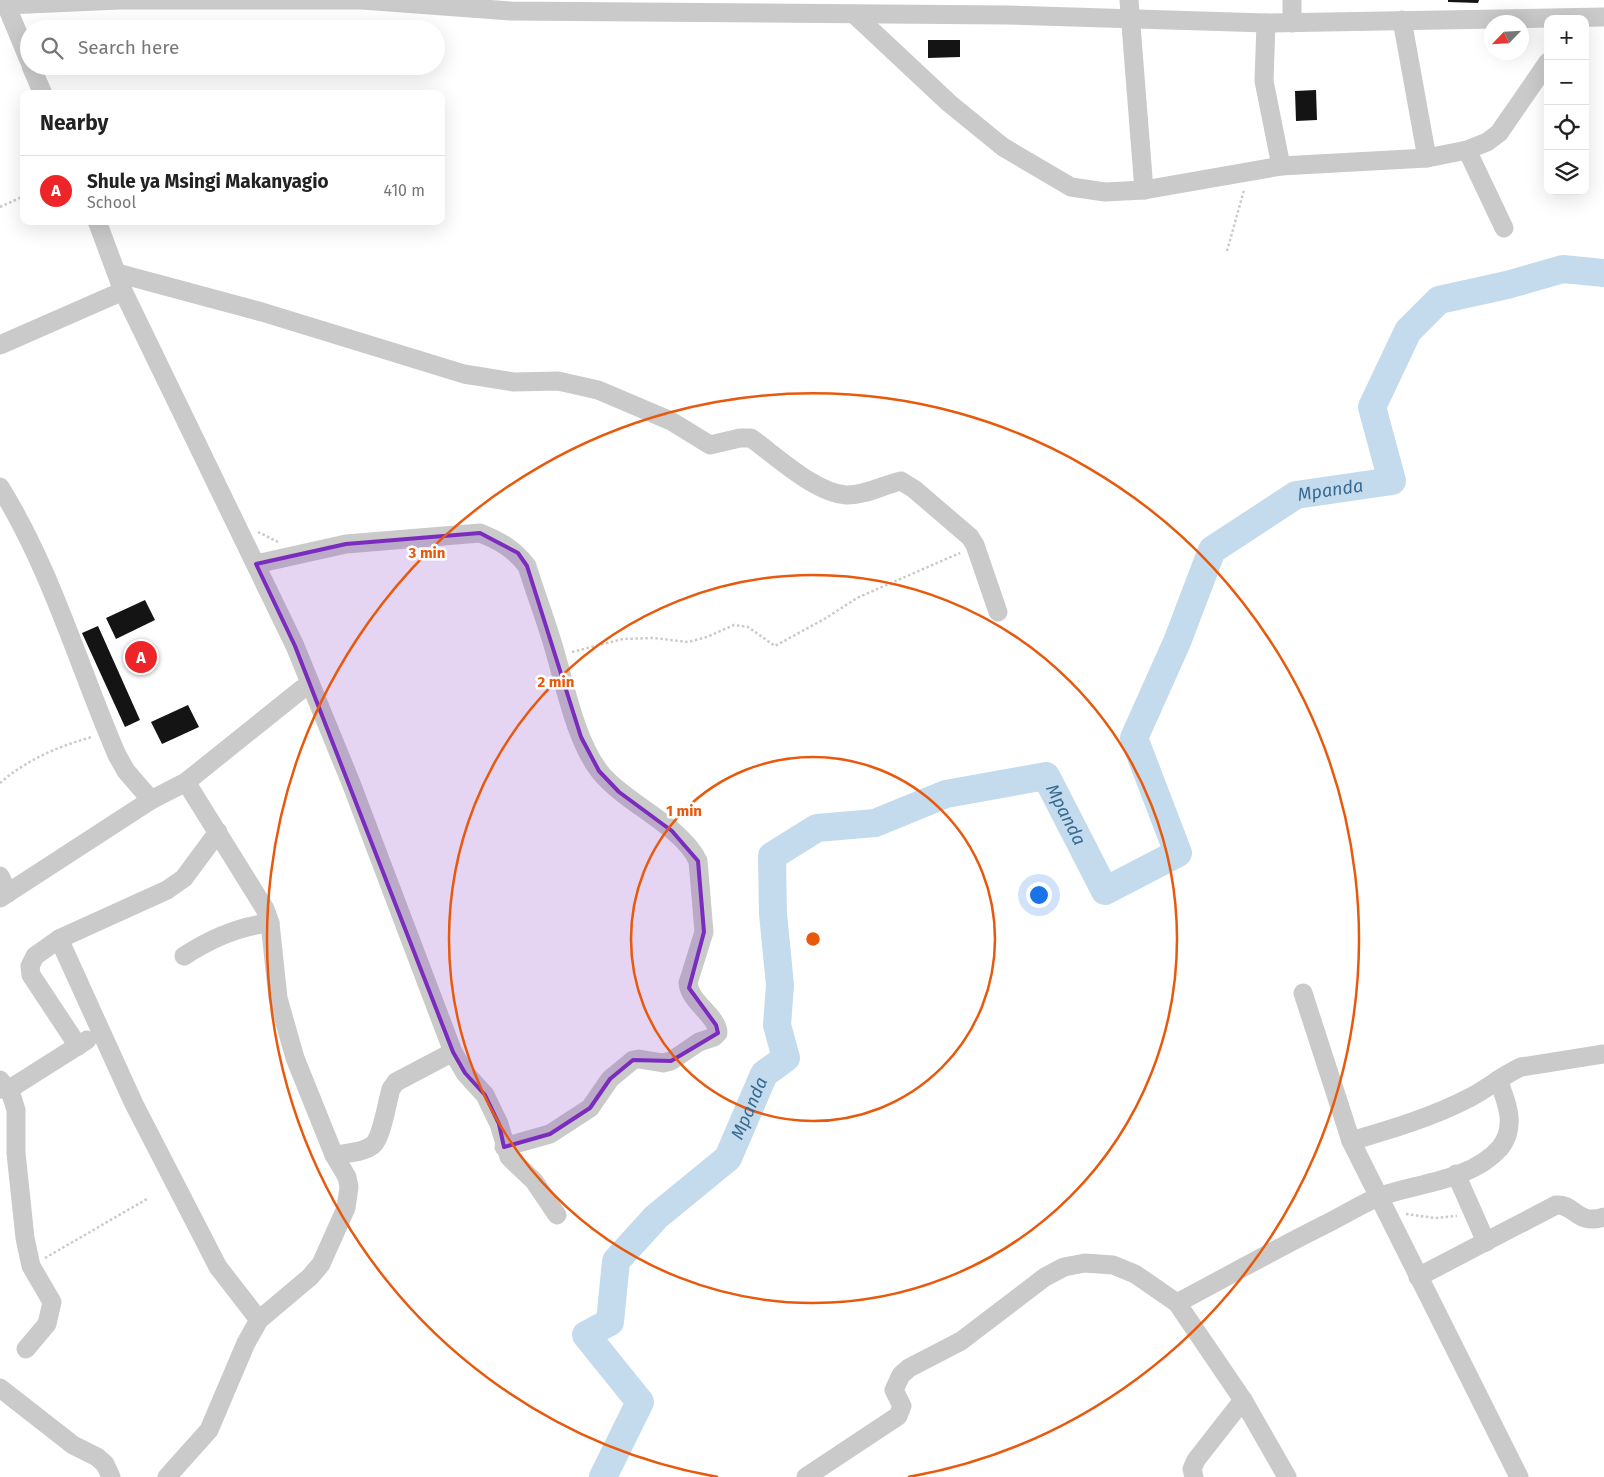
<!DOCTYPE html>
<meta charset="utf-8">
<style>
:root{--surface:#fff;--page:#f6f6f6;--text:#222;--muted:#767676;--line:#e0e0e0;--accent:#ee2528}
body{margin:0;font-family:"Fira Sans",sans-serif;background:var(--page);color:var(--text)}
.controls{position:absolute;right:15px;top:15px;display:grid;overflow:hidden;border-radius:10px;box-shadow:0 5px 20px #0002}
.controls button{width:45px;height:45px;display:grid;place-items:center;padding:0;border:0;border-bottom:1px solid var(--line);background:var(--surface);color:var(--text);font:25px sans-serif}
.compass{position:absolute;left:1484px;top:15px;width:45px;height:45px;border-radius:50%;background:var(--surface);box-shadow:0 5px 20px #0002;rotate:245deg}
.you{position:absolute;left:1038px;top:894px;width:18px;height:18px;margin:-12px;border:4px solid #fff;border-radius:50%;background:#1a73e8;box-shadow:0 0 0 8px #1a73e833}
.badge{display:grid;place-items:center;width:32px;height:32px;border-radius:50%;background:var(--accent);color:#fff;font-size:16px;font-weight:700}
.pin{position:absolute;translate:-50% -50%;border:2px solid #fff;box-shadow:0 1px 5px #0006}
.list{margin:0;padding:0;list-style:none}
h2{display:flex;justify-content:space-between;align-items:center;height:65px;margin:0;padding:0 20px;font-size:21px}
h2 small{font-size:16px;font-weight:400;color:var(--muted)}
.list li{display:grid;grid-template-columns:32px 1fr auto;gap:15px;align-items:center;box-sizing:border-box;height:70px;padding:0 20px;border-top:1px solid var(--line)}
.list b{display:block;font-size:19px;white-space:nowrap}
.list p{margin:0;font-size:16px;white-space:nowrap;color:var(--muted)}
.list em{font-size:16px;font-style:normal;color:var(--muted)}
.icon{flex:none;width:28px;height:28px;fill:none;stroke:currentColor;stroke-width:2;stroke-linecap:round;stroke-linejoin:round}
.map{position:relative;flex:none;width:1604px;height:1477px;overflow:hidden}
.search{position:absolute;background:var(--surface);box-shadow:0 5px 20px #0002;left:20px;top:20px;width:425px;height:55px;display:flex;align-items:center;gap:12px;box-sizing:border-box;padding:0 18px;border-radius:28px;color:var(--muted);font-size:19px}
.panel{position:absolute;background:var(--surface);box-shadow:0 5px 20px #0002;left:20px;top:90px;width:425px;height:135px;border-radius:10px}
.map>svg:first-child{display:block}
</style>
<div class="map">
<svg width="1604" height="1477" viewBox="0 0 1604 1477">
<rect width="100%" height="100%" fill="#fff"/>
<g fill="none" stroke-linecap="round" stroke-linejoin="round">
<path stroke="#c4dbed" stroke-width="28" id="s1" d="M 603,1477 L 640,1402 L 586,1335 L 610,1322 L 616,1261 L 656,1217 L 728,1158 L 764,1074 L 786,1058 L 777,1025 L 780,985 L 773,914 L 772,856 L 817,828 L 875,823 L 946,794 L 1046,776 L 1105,891 L 1178,853 L 1134,738 L 1177,642 L 1212,550 L 1296,495 L 1392,481 L 1372,407 L 1408,331 L 1439,300 L 1507,285 L 1563,269 L 1604,273"/>
</g>
<g fill="#141414">
<path d="M 1448,0 L 1479,0 L 1478,3 L 1448,2 Z"/>
<path d="M 928,40 L 960,40 L 960,57 L 928,58 Z"/>
<path d="M 1316,90 L 1317,120 L 1296,121 L 1295,91 Z"/>
<path d="M 145,600 L 155,620 L 116,639 L 106,618 Z"/>
<path d="M 98,626 L 140,720 L 125,727 L 82,633 Z"/>
<path d="M 188,705 L 199,727 L 162,744 L 151,722 Z"/>
</g>
<g fill="none" stroke-linecap="round" stroke-linejoin="round">
<g stroke="#cacaca" stroke-width="2.5" stroke-dasharray="2.5 2.5" stroke-linecap="butt">
<path d="M 0,207 L 24,196"/>
<path d="M 1227,251 L 1244,190"/>
<path d="M 258,532 L 278,542"/>
<path d="M 572,652 L 623,639 L 654,638 L 688,642 L 707,637 L 734,625 L 748,627 L 775,646 L 826,618 L 857,598 L 960,553"/>
<path d="M 0,783 C 26,760 59,746 92,737"/>
<path d="M 1406,1214 L 1435,1218 L 1457,1216"/>
<path d="M 45,1258 L 147,1199"/>
</g>
<g stroke="#cacaca" stroke-width="19">
<path d="M 4,0 L 29,60"/>
<path d="M 1129,0 L 1144,190"/>
<path d="M 6,5 L 120,0 L 362,0 L 511,11 L 1007,15 L 1266,23 L 1604,17"/>
<path d="M 854,14 L 949,103 L 1003,147 L 1071,187 L 1105,192 L 1144,190 L 1281,166 L 1427,158 L 1467,150 L 1487,142 L 1499,133 L 1548,62"/>
<path d="M 1402,20 L 1427,158"/>
<path d="M 1266,23 L 1264,81 L 1281,166"/>
<path d="M 1292,23 L 1292,0"/>
<path d="M 31,66 L 43,94"/>
<path d="M 1467,150 L 1504,228"/>
<path d="M 97,221 L 123,291 L 295,646 L 351,783 L 453,1052 L 465,1073 L 485,1095 L 499,1124 L 509,1157 L 534,1181 L 557,1215"/>
<path d="M 117,273 L 262,312 L 464,374 L 514,382 L 558,381 L 598,390 L 671,421 L 710,445 L 740,438 L 751,438 C 776,456 815,493 846,495 C 864,496 883,485 901,481 L 914,489 L 970,537 L 975,545 L 998,612"/>
<path d="M 0,345 L 123,291"/>
<path d="M 0,487 C 51,569 79,667 117,755 L 126,771 L 151,800"/>
<path d="M 256,564 L 346,544 L 480,533 C 500,541 514,549 527,566 C 535,592 545,618 553,645 C 565,684 575,740 600,772 C 626,804 682,826 698,861 L 704,932 L 688,983 C 690,1003 718,1016 718,1033 L 714,1037 L 699,1042 L 671,1061 L 663,1063 L 639,1059 L 633,1060 L 610,1079 L 590,1108 L 550,1134 L 504,1147"/>
<path d="M 0,876 L 8,893"/>
<path d="M 0,898 L 151,800 L 186,782 L 302,689"/>
<path d="M 59,939 L 134,1104 L 218,1267 L 259,1320"/>
<path d="M 184,956 C 210,939 239,926 270,923"/>
<path d="M 1303,993 L 1351,1141 L 1519,1477"/>
<path d="M 78,1046 L 31,975 L 30,966 L 35,956 L 59,939 L 167,890 L 184,878 L 218,832"/>
<path d="M 0,1080 L 11,1094 L 16,1110 L 16,1153 L 25,1238 L 31,1266 L 52,1302 L 47,1324 L 26,1349"/>
<path d="M 0,1089 L 8,1090 L 87,1040"/>
<path d="M 1351,1141 C 1392,1129 1433,1117 1471,1097 C 1488,1088 1503,1075 1521,1067 L 1604,1054"/>
<path d="M 334,1155 C 346,1153 363,1153 373,1145 C 382,1137 387,1102 391,1089 L 396,1082 L 453,1052"/>
<path d="M 1456,1174 L 1486,1242"/>
<path d="M 1418,1277 L 1556,1205 C 1574,1203 1577,1226 1604,1217"/>
<path d="M 1177,1303 C 1226,1277 1274,1250 1324,1225 C 1342,1216 1360,1205 1378,1197 C 1416,1183 1471,1181 1500,1148 C 1517,1127 1507,1102 1498,1080"/>
<path d="M 0,1388 L 73,1445 L 97,1457 L 105,1464 L 111,1477"/>
<path d="M 167,1477 L 209,1430 L 246,1343 L 259,1320 L 310,1277 L 321,1264 L 346,1208 L 349,1187 L 347,1177 L 334,1155 L 295,1058 L 278,998 L 270,923 L 265,909 L 186,782"/>
<path d="M 806,1477 L 898,1416 L 902,1406 L 894,1390 L 901,1375 L 909,1368 L 961,1341 L 1045,1277 L 1064,1267 L 1085,1263 L 1113,1265 L 1135,1274 L 1177,1303 L 1243,1400 L 1287,1477"/>
<path d="M 1194,1477 L 1192,1469 L 1196,1460 L 1243,1400"/>
</g>
</g>
<path fill="#7b2cbf" fill-opacity="0.2" stroke="#7b2cbf" stroke-width="4" stroke-linejoin="round" d="M 480,533 L 518,553 L 527,566 L 581,737 L 599,771 L 619,792 L 672,831 L 698,861 L 704,932 L 689,988 L 716,1025 L 718,1033 L 671,1061 L 633,1060 L 610,1079 L 590,1108 L 550,1134 L 504,1147 L 499,1124 L 485,1095 L 465,1073 L 453,1052 L 295,646 L 256,564 L 346,544 Z"/>
<g fill="none" stroke="#e8590c" stroke-width="2.5">
<circle cx="813" cy="939" r="182"/>
<circle cx="813" cy="939" r="364"/>
<path d="M718 1477A546 546 0 1 1 908 1477"/>
</g>
<g text-anchor="middle" dominant-baseline="central" stroke-width="5" stroke-linejoin="round" paint-order="stroke">
<g font-size="18" font-style="italic" fill="#376a92" stroke="#fff">
<text stroke="none"><textPath href="#s1" startOffset="1696">Mpanda</textPath></text>
<text stroke="none"><textPath href="#s1" startOffset="1066">Mpanda</textPath></text>
<text stroke="none"><textPath href="#s1" startOffset="465">Mpanda</textPath></text>
</g>
</g>
<circle cx="813" cy="939" r="8" fill="#e8590c" stroke="#fff" stroke-width="2.5"/>
<g font-size="15" text-anchor="middle" font-weight="bold" fill="#e8590c" stroke="#fff" stroke-width="5" stroke-linejoin="round" paint-order="stroke">
<text x="427" y="558">3 min</text>
<text x="556" y="687">2 min</text>
<text x="684" y="816">1 min</text>
</g>
</svg>
<div class="controls">
<button>+</button>
<button>−</button>
<button><svg class="icon" aria-label="locate" viewBox="0 0 24 24"><circle cx="12" cy="12" r="6"/><path d="M12 2v4M12 18v4M2 12h4M18 12h4"/></svg></button>
<button><svg class="icon" aria-label="layers" viewBox="0 0 24 24"><path d="M12 4l9 5-9 5-9-5zM3 14l9 5 9-5"/></svg></button>
</div>
<svg class="compass" viewBox="-18 -18 36 36"><path d="M0-13l5 13h-10z" fill="#e53935"/><path d="M0 13l5-13h-10z" fill="#767676"/></svg>
<div class="you"></div>
<div class="pin badge" style="left:141px;top:657px">A</div>
<div class="search"><svg class="icon" aria-label="search" viewBox="0 0 24 24"><circle cx="10" cy="10" r="6"/><path d="M15 15l6 6"/></svg>Search here</div>
<section class="panel">
<h2>Nearby<small></small></h2>
<ul class="list">
<li><span class="badge">A</span><div><b>Shule ya Msingi Makanyagio</b><p>School</p></div><em>410 m</em></li>
</ul>
</section>
</div>
